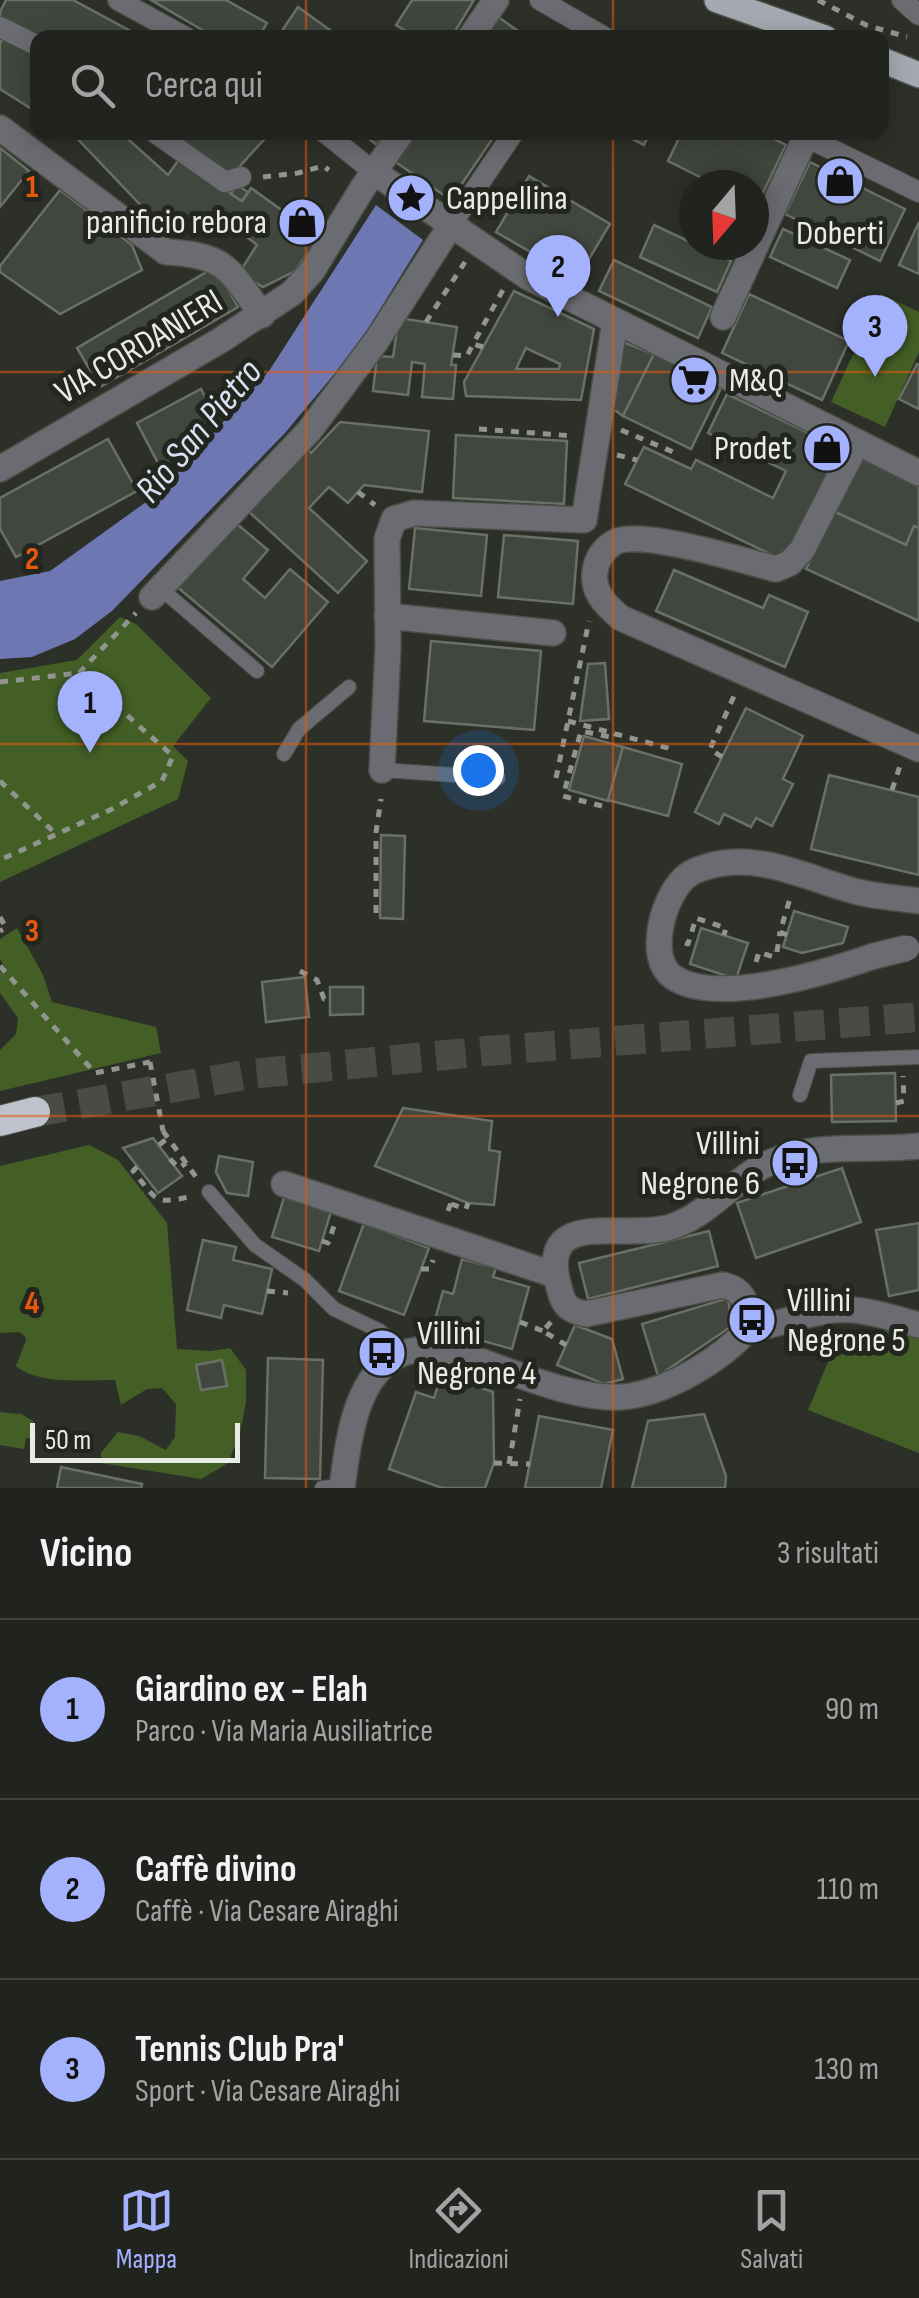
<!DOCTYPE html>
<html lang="it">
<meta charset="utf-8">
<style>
:root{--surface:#21241e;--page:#2d302b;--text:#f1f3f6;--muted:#a2a4a4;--line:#3e413c;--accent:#a4b1fc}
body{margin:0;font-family:"Sofia Sans Condensed",sans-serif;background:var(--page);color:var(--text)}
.compass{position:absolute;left:679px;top:170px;width:90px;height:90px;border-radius:50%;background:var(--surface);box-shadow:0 5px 25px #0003;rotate:199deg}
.scale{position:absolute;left:30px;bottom:25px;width:210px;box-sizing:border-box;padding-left:10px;border:5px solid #e8ebe6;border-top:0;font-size:28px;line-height:35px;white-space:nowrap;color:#e8ebe6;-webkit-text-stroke:8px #22261e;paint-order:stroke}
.you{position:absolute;left:478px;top:770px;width:35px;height:35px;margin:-25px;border:8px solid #fff;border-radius:50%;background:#1a73e8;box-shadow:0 0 0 15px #1a73e833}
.badge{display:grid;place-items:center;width:65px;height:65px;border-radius:50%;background:var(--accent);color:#111;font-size:32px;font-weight:700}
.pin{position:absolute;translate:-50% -82px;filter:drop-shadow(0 2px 5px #0008)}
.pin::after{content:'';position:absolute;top:52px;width:35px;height:30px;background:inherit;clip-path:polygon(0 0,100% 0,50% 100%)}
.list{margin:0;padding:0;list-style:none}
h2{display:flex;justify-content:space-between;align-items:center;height:130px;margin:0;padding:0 40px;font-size:42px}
h2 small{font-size:32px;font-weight:400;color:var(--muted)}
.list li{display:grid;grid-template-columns:65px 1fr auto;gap:30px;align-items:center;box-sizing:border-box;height:180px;padding:0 40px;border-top:2px solid var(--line)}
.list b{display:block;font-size:38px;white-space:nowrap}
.list p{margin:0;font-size:32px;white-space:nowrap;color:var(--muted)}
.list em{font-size:32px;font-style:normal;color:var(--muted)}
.icon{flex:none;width:55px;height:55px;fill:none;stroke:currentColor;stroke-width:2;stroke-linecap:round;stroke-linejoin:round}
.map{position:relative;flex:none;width:919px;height:1488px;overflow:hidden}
.search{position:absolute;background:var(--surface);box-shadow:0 5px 25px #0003;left:30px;right:30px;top:30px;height:110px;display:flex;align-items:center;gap:25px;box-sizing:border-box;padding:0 35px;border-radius:20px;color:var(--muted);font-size:38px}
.sheet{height:670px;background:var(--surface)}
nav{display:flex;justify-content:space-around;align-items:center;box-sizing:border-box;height:140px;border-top:2px solid var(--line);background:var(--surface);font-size:28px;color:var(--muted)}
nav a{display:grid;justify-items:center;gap:5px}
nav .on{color:var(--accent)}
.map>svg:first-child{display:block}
</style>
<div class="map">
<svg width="919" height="1488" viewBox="0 0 919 1488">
<rect width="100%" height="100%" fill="#2c3028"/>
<g fill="#435f26">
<path d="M 881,294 L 919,312 L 919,352 L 885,427 L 831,402 Z"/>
<path d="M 120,617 L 136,624 L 211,698 L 173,746 L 188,761 L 178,799 L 0,882 L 0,673 L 77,660 Z"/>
<path d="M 17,928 L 43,975 L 52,1002 L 156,1027 L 161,1053 L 0,1091 L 0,1050 L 16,1034 L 18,1018 L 0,993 L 0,972 L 5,969 L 0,958 L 0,939 Z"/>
<path d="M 89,1145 L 118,1160 L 167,1223 L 177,1349 L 211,1351 L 230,1348 L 246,1370 L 246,1402 L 240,1433 L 228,1463 L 201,1479 L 101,1463 L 101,1453 L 118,1432 L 139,1436 L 166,1450 L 175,1437 L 176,1404 L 162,1388 L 147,1389 L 121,1405 L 115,1380 C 87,1380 38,1385 16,1366 L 26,1340 L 25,1336 L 19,1332 L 0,1333 L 0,1166 Z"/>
<path d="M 881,1327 L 919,1335 L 919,1453 L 808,1410 L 838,1338 L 863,1345 L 869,1335 Z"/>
<path d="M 0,1412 L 21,1414 L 33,1421 L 36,1439 L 26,1438 L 24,1449 L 0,1445 Z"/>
</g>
<path fill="#6d77b2" d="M 376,205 L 423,240 L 356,348 L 285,433 L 112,611 L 75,639 L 32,657 L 0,659 L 0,581 L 50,571 L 160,492 L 269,371 Z"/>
<g fill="#41463e" stroke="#6b7067" stroke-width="2.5" fill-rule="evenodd">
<path d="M 6,0 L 73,0 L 136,34 L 133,38 L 38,38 L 0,22 L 0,12 Z"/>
<path d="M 151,0 L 226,0 L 267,23 L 258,38 L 216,38 Z"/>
<path d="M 412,0 L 474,0 L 451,38 L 417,38 L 396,25 Z"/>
<path d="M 298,7 L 341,38 L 277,38 Z"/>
<path d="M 494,14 L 528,38 L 478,38 Z"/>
<path d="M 5,35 L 38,55 L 38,113 L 0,89 L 0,43 Z"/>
<path d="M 71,132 L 120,132 L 168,175 L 180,158 L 242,201 L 251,188 L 319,237 L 295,271 L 263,287 L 239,273 L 257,245 L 216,212 L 210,222 L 194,212 L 170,236 Z"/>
<path d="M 161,132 L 271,132 L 229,178 Z"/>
<path d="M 360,132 L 386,132 L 377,145 Z"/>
<path d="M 413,132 L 497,132 L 451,200 L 394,161 Z"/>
<path d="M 619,132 L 650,132 L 644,145 Z"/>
<path d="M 682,132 L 760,132 L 786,145 L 757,205 L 754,204 L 754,185 L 716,185 L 668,161 Z"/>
<path d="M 0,148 L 29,171 L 0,207 Z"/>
<path d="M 810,162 L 905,209 L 880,261 L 785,214 Z"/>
<path d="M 529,176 L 610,224 L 577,279 L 496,232 Z"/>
<path d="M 237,185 L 248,192 L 242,201 L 231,194 Z"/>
<path d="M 60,190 L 132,245 L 142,270 L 60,314 L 0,272 L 0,266 Z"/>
<path d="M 919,222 L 919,274 L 899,265 Z"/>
<path d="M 654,225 L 731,261 L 717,292 L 640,257 Z"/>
<path d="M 783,229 L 850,260 L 837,288 L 770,257 Z"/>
<path d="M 614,260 L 712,307 L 698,338 L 599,291 Z"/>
<path d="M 215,267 L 238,307 L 100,387 L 77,348 Z"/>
<path d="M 514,291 L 594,329 L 581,400 L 466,396 L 464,382 ZM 526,348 L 560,364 L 559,369 L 516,369 Z"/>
<path d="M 749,294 L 849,341 L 822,400 L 722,353 Z"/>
<path d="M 399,318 L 457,327 L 451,365 L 456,365 L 453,399 L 422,397 L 425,364 L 412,362 L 408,395 L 373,391 L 377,356 L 393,357 Z"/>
<path d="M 623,342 L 654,354 L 623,416 L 612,408 Z"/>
<path d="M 654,354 L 721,388 L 691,449 L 623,416 Z"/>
<path d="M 917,364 L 919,365 L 919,409 L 899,399 Z"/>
<path d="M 201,389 L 213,412 L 183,453 L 159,465 L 137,423 Z"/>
<path d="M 727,394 L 840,448 L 785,558 L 778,558 L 625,484 L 644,447 L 691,469 L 696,460 L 773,498 L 786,471 L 708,433 Z"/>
<path d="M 340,422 L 429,431 L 422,492 L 364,485 L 348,503 L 329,487 L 309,508 L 367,561 L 338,593 L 247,510 L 305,446 L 311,453 Z"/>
<path d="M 456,435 L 567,441 L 564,504 L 453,498 Z"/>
<path d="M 108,439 L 137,491 L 16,557 L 0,529 L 0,498 Z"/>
<path d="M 859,457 L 919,487 L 919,528 L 914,526 L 906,545 L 833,511 Z"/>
<path d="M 833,511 L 906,545 L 914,526 L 919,528 L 919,621 L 806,569 Z"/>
<path d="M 231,519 L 268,550 L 243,579 L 265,598 L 290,569 L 328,602 L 272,667 L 175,585 Z"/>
<path d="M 415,528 L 487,535 L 481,596 L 409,589 Z"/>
<path d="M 504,535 L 578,541 L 573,604 L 498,597 Z"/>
<path d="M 674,570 L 763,608 L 769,595 L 808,612 L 785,667 L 656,611 Z"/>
<path d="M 431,641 L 541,651 L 534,730 L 424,721 Z"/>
<path d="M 605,663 L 609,719 L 580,721 L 588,664 Z"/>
<path d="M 746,708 L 803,736 L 783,779 L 793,784 L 772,826 L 756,818 L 751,827 L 724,814 L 719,824 L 695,812 Z"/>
<path d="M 584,736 L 623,747 L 608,801 L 569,790 Z"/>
<path d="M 623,747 L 682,764 L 668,816 L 608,800 Z"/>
<path d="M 829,775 L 919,797 L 919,875 L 811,849 Z"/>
<path d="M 381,835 L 405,836 L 403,919 L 380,918 Z"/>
<path d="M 794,911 L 848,927 L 843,943 L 802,953 L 783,947 Z"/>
<path d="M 701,928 L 748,943 L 736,979 L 690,964 Z"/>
<path d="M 305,977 L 309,1017 L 266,1022 L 262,982 Z"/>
<path d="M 330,987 L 363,987 L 363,1014 L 330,1015 Z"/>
<path d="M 895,1073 L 896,1121 L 832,1122 L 831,1075 Z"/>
<path d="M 403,1108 L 492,1121 L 489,1150 L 500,1152 L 494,1205 L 468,1203 L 375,1166 Z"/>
<path d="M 153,1138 L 182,1176 L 158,1193 L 123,1148 Z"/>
<path d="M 219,1156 L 253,1162 L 248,1196 L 227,1193 L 216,1172 Z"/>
<path d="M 842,1168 L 861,1222 L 756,1258 L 737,1203 Z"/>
<path d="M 285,1194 L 332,1208 L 319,1251 L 272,1237 Z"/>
<path d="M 364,1223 L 429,1248 L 404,1315 L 339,1291 Z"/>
<path d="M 919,1223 L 919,1290 L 889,1296 L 876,1230 Z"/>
<path d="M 709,1231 L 718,1266 L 588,1299 L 579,1263 Z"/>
<path d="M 203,1240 L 236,1247 L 233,1260 L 272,1269 L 262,1314 L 224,1305 L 221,1318 L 187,1310 Z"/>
<path d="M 462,1259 L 496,1268 L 493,1277 L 529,1287 L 512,1349 L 433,1327 L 443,1291 L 453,1294 Z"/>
<path d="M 728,1298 L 732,1326 L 658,1376 L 642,1324 Z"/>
<path d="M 575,1325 L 612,1339 L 623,1379 L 604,1384 L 557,1365 Z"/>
<path d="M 268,1358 L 323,1360 L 320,1479 L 265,1478 Z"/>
<path d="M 222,1360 L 227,1386 L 201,1390 L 196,1365 Z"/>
<path d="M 442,1374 L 493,1392 L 494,1463 L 485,1488 L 442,1488 L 389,1469 L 416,1392 L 434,1398 Z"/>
<path d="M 704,1414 L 726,1476 L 725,1488 L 632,1488 L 648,1421 Z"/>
<path d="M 539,1416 L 613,1430 L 601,1488 L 525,1488 Z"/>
<path d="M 61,1467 L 142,1484 L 141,1488 L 57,1488 Z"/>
</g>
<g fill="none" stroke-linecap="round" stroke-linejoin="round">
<path stroke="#484c44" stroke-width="30" stroke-dasharray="30 15" stroke-linecap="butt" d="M 35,1112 L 250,1074 L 487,1051 L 919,1017"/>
<g stroke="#4a4e46" stroke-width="16">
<g id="service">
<path d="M 160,588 L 257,671"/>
<path d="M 284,754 L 299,729 L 349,687"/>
<path d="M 382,770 L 498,778"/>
<path d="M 800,1095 L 811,1061 L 919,1057"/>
<path d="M 209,1192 L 255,1245 L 305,1280 L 334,1309 L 380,1331 L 392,1343 L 395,1357"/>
<path d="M 322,1488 L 342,1486"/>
</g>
</g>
<g stroke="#4a4e46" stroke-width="22">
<g id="pedestrian">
<path d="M 118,0 L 187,38"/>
<path d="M 540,0 L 606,38"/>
<path d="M 902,0 L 919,15"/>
<path d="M 0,27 L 38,46"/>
<path d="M 154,132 L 225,182 L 241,177"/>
<path d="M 324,132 L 374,172"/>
<path d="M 796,132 L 919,192"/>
<path d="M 451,225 L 514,132"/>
</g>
</g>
<g stroke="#4a4e46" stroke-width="28">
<g id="minor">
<path d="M 0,128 L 166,252 C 225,255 229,268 262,315"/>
<path d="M 374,172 L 528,277 L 919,473"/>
<path d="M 723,317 L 808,132"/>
<path d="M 857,443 L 802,550 L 790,563 L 776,569 C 744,561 642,529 615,542 C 606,547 599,556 596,566 C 590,590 604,604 621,618 L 919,749"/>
<path d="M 152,597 L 309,431 L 377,340 L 451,225"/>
<path d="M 387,616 L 553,633"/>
<path d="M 382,770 L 388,648 L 387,539 L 394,519 L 414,513 L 584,520 L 615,321"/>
<path d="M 874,956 C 827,972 717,1007 673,977 C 645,958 664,892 688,875 C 696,869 715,864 724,863 C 770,857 815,881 858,892 C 878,897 899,898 919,901"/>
<path d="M 284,1184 L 555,1275"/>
<path d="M 748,1329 C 777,1326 804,1313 833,1310 C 861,1307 892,1318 919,1325"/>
<path d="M 342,1488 C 348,1444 354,1375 401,1354 C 427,1343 458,1354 483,1362 C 524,1377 587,1403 631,1396 C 671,1389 721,1360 748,1329 C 746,1306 748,1291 723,1285 L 586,1314 C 571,1311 564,1307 560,1291 C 534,1206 619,1240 667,1228 C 705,1219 733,1179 769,1163 C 818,1141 868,1152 919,1146"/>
</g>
</g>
<g stroke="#4a4e46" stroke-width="28">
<g id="tertiary">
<path d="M 470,38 L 496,0"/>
<path d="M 0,469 L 221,340 L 292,293 L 312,271 L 362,189 L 402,132"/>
</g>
</g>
<g stroke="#4a4e46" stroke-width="28">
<g id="primary">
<path d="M 717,0 L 825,38"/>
<path d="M 882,60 L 919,75"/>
</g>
</g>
<g stroke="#4a4e46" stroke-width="32">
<path id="motorway" d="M 0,1121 L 35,1112"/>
</g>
<g stroke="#92958f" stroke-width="5" stroke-dasharray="8 8" stroke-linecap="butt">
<path d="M 818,0 L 866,25 L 907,37"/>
<path d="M 263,177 L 298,173 L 323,166 L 329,170"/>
<path d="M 426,322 L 465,262"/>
<path d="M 483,347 L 473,344 L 504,288"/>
<path d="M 453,355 L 467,356 L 473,344"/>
<path d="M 479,429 L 574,436"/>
<path d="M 621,430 L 678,454"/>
<path d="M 617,455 L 637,460"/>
<path d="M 358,492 L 375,505"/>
<path d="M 79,673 L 136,613"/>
<path d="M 0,682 L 79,673 L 173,756 L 162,781 L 112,809 L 0,860"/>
<path d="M 568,721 L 675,750"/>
<path d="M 722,757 L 710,749 L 735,694"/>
<path d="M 556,778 L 589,621"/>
<path d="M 0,781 L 56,834"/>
<path d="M 892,790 L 900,766"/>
<path d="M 602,806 L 563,796 L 581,731 L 615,738 L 616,734"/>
<path d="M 376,913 L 376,832 L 381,799"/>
<path d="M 0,917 L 6,928 L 0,931"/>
<path d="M 787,935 L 780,932 L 791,895"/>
<path d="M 685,943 L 688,944 L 696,918 L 726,928 L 724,935"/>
<path d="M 777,952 L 780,932"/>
<path d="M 756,962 L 759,952 L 774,957 L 775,951"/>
<path d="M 0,966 L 95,1073 L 150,1062"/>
<path d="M 300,971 L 317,980 L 324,999 L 330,999"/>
<path d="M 896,1103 L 904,1101 L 903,1076"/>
<path d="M 163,1131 L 196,1177"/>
<path d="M 159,1145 L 168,1138"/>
<path d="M 170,1159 L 179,1168 L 186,1163"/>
<path d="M 137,1167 L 133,1171 C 158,1201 153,1205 193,1196"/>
<path d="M 451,1204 L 466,1209 L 468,1203"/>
<path d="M 448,1211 L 453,1197"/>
<path d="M 322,1241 L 328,1243 L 334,1226"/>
<path d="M 421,1269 L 430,1269 L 433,1260"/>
<path d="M 267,1291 L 288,1293"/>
<path d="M 520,1322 L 543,1331"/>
<path d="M 551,1322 L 543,1331 L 566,1345"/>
<path d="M 494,1463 L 530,1464"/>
<path d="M 509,1464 L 520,1399"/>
</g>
<use href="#service" stroke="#6b6c71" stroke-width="14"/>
<use href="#pedestrian" stroke="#6b6c71" stroke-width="20"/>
<use href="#minor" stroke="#6b6c71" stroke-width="25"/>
<use href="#tertiary" stroke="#6b6c71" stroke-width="25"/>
<use href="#primary" stroke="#a7a9b2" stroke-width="25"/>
<use href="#motorway" stroke="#bfc1cc" stroke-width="30"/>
<g stroke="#4a4e46" stroke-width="28" stroke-linecap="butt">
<path id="minor-bridge" d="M 874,956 L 907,948"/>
</g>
<path stroke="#92958f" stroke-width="5" stroke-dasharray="8 8" stroke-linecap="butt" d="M 150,1062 L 163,1131"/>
<use href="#minor-bridge" stroke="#6b6c71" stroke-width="25"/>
</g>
<path fill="none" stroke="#e8590c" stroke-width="2.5" stroke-opacity="0.55" d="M 306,0 L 306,38M 613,0 L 613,38M 306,132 L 306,1488M 613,132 L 613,1488M 0,372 L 919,372M 0,744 L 919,744M 0,1116 L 919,1116"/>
<defs>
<g id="shop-disc" transform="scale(2.5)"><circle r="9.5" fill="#a4b1fc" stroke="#22261e"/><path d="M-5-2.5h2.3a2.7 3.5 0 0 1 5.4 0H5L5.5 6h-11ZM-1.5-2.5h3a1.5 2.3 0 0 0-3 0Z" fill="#111"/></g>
<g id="sight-disc" transform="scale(2.5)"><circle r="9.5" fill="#a4b1fc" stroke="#22261e"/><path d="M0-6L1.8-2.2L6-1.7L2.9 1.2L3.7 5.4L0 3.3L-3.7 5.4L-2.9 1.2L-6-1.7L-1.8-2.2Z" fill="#111"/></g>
<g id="supermarket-disc" transform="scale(2.5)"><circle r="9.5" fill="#a4b1fc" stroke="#22261e"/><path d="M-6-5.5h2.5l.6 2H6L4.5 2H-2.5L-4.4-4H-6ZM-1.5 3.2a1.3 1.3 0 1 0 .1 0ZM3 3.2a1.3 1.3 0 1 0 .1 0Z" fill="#111"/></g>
<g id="bus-disc" transform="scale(2.5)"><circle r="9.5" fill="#a4b1fc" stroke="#22261e"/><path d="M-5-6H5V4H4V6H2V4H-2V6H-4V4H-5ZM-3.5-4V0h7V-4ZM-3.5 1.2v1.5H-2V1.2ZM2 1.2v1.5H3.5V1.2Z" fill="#111"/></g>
</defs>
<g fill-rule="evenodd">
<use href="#shop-disc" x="840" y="181"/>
<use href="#sight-disc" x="411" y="198"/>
<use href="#shop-disc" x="302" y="222"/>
<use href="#supermarket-disc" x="694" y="380"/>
<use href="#shop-disc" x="827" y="448"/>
<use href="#bus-disc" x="795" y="1163"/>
<use href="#bus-disc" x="752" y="1320"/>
<use href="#bus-disc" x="382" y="1353"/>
</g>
<g text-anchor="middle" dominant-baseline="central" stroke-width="10" stroke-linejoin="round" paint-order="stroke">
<g font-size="35" fill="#e8ebe6" stroke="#22261e" text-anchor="start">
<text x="446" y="198">Cappellina</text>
<text x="267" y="222" text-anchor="end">panificio rebora</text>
<text x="840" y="233" text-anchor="middle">Doberti</text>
<text x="729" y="380">M&amp;Q</text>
<text x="792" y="448" text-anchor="end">Prodet</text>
<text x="760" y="1143" text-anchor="end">Villini<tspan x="760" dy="40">Negrone 6</tspan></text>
<text x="787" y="1300">Villini<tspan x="787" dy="40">Negrone 5</tspan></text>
<text x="417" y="1333">Villini<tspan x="417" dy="40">Negrone 4</tspan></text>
</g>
<g font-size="35" fill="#e8ebe6" stroke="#22261e">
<text transform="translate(139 347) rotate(-31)">VIA CORDANIERI</text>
</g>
<g font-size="38" font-style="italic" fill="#dbdff0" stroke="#22261e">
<text transform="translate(199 431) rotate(-50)">Rio San Pietro</text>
</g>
</g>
<g font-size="32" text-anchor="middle" font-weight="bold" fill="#e8590c" stroke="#22261e" stroke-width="10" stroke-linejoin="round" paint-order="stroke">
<text x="32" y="197">1</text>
<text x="32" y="569">2</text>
<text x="32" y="941">3</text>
<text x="32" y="1313">4</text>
</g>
</svg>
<svg class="compass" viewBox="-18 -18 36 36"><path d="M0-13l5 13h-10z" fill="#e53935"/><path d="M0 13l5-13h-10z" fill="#a2a4a4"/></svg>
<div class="scale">50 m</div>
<div class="you"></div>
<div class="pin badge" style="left:90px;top:753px">1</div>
<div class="pin badge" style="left:558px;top:317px">2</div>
<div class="pin badge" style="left:875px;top:377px">3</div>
<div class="search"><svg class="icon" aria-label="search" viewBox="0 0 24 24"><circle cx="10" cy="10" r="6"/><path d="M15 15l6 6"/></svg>Cerca qui</div>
</div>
<section class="sheet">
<h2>Vicino<small>3 risultati</small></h2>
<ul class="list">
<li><span class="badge">1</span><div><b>Giardino ex - Elah</b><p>Parco · Via Maria Ausiliatrice</p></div><em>90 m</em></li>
<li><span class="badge">2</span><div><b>Caffè divino</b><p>Caffè · Via Cesare Airaghi</p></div><em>110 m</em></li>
<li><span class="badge">3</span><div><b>Tennis Club Pra'</b><p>Sport · Via Cesare Airaghi</p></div><em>130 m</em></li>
</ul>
</section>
<nav>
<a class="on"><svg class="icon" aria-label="map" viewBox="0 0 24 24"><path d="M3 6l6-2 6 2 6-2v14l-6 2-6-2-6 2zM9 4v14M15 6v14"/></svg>Mappa</a>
<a><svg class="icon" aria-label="directions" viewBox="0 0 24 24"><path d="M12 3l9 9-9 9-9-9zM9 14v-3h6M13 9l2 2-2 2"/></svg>Indicazioni</a>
<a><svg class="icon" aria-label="saved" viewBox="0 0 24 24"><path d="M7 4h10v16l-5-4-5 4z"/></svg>Salvati</a>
</nav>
